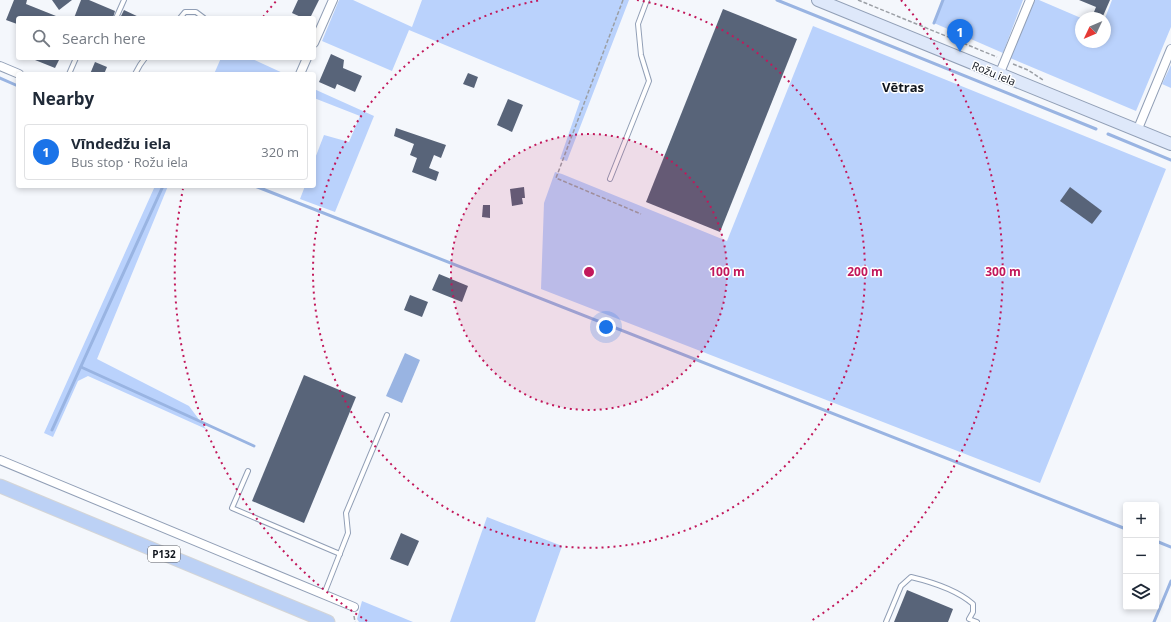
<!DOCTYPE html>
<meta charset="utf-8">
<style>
:root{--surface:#fff;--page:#f2f2f3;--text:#1f2937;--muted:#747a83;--line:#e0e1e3;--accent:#1a73e8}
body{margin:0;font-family:"Open Sans",sans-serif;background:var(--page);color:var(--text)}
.controls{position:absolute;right:12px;bottom:12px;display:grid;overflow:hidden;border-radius:4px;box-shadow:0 2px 6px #0003}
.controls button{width:36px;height:36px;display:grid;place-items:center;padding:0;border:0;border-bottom:1px solid var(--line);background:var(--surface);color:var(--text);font:20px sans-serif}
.compass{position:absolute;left:1075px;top:12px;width:36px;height:36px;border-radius:50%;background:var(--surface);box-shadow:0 2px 6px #0003;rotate:226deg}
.you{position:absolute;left:606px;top:327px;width:14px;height:14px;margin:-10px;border:3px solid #fff;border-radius:50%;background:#1a73e8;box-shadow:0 0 0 6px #1a73e833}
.badge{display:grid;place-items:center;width:26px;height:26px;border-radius:50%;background:var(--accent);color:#fff;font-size:13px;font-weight:700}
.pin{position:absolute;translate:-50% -33px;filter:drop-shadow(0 1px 2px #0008)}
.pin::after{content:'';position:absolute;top:21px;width:14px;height:12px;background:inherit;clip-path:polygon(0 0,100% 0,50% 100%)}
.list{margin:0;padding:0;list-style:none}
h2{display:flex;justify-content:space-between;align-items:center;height:52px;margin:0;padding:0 16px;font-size:17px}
h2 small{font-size:13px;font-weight:400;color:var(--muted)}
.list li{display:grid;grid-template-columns:26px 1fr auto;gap:12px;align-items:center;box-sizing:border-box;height:56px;margin:0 8px 8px;padding:0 8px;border:1px solid var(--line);border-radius:4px}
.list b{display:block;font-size:15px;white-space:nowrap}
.list p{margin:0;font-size:13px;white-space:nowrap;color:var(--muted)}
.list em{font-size:13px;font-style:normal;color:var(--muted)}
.icon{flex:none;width:22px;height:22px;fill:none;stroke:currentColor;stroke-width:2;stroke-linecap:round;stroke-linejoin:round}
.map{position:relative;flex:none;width:1171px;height:622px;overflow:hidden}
.search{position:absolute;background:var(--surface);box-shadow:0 2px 6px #0003;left:16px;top:16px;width:300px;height:44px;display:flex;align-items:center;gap:10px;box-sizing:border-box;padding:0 14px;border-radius:4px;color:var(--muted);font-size:15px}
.panel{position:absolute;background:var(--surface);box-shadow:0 2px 6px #0003;left:16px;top:72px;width:300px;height:116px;border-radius:4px}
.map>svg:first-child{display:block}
</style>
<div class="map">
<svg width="1171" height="622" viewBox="0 0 1171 622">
<rect width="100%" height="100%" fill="#f4f7fc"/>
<g fill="#bad2fc">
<path d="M 339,0 L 353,0 L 412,27 L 422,0 L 629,0 L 567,161 L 560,159 L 580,101 L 409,30 L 392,71 L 322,41 Z"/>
<path d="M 944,0 L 1023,0 L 1003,53 L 934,23 Z"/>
<path d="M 1035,0 L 1039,0 L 1081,18 L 1081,42 L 1105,42 L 1105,18 L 1112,0 L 1171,0 L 1171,27 L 1136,111 L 1010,58 Z"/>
<path d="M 813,26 L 1166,169 L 1040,483 L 541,289 L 544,203 L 555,172 L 562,174 L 727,241 Z"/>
<path d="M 221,58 L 250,58 L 285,74 L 214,74 Z"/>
<path d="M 1171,65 L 1171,88 L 1162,84 Z"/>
<path d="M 314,89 L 374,116 L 335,212 L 300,199 L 305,186 L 314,186 L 314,161 L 324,135 L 349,142 L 360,116 L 314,98 Z"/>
<path d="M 155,186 L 168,186 L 97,359 L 189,406 L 206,429 L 88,376 L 78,381 L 53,437 L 44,433 Z"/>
<path d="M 487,517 L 562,546 L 535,622 L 450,622 Z"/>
<path d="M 362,601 L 413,622 L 359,622 L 357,619 Z"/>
</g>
<path fill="#99b4e2" d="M 405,353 L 420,360 L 402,403 L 386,396 Z"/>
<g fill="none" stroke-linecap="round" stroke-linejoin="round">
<g stroke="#99b4e2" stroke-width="3">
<path d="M 777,0 L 1096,129"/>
<path d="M 934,23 L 943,0"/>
<path d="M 0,78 L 18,86"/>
<path d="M 1108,134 L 1171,160"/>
<path d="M 255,186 L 1126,529"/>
<path d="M 81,367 L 254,446"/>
<path d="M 52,430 L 163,186"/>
<path d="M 1156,541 L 1171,547"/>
<path d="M 1154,622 L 1171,581"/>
</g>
</g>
<g fill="#586479">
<path d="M 14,0 L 27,0 L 26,4 L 61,18 L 18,18 L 17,24 L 6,20 Z"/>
<path d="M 52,0 L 72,0 L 59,10 Z"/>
<path d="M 81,0 L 89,0 L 115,11 L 113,18 L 74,18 Z"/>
<path d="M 298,0 L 319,0 L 310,18 L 303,18 L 292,13 Z"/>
<path d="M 1079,0 L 1110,0 L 1103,16 L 1094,12 L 1096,7 Z"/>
<path d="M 723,9 L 797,39 L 720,232 L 646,202 Z"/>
<path d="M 124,10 L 141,18 L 120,18 Z"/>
<path d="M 331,54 L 344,60 L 343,68 L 362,76 L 355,92 L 337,84 L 335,89 L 319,82 Z"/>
<path d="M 30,58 L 60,58 L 55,68 Z"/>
<path d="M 95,62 L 107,67 L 104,74 L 90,74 Z"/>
<path d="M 468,73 L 478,77 L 474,88 L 463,84 Z"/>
<path d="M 508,99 L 523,105 L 512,132 L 497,125 Z"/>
<path d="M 396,128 L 446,145 L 441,158 L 434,155 L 429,168 L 439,172 L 436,181 L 412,172 L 417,158 L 410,155 L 414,144 L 394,136 Z"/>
<path d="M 524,187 L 525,198 L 522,198 L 523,204 L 512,206 L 510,189 Z"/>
<path d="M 1070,187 L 1102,211 L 1092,224 L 1060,201 Z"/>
<path d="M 483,205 L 490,205 L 490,218 L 482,217 Z"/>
<path d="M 439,274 L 468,286 L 462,302 L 432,290 Z"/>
<path d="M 410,295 L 428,302 L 422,317 L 404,310 Z"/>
<path d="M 304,375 L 356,397 L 304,523 L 252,501 Z"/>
<path d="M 401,533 L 419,541 L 408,566 L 390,559 Z"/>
<path d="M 907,590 L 953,609 L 948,622 L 894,622 Z"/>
</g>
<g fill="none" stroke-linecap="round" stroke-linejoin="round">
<g stroke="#919fb6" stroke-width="6">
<g id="lane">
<path d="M 116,18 L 124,0"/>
<path d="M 180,18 L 185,12 L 196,12 L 204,18"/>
<path d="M 69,74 L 76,58"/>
<path d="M 135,74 L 140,65 L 145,58"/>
<path d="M 610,179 L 649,81 L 641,55 L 638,24 L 647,0"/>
<path d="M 248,471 L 232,508 L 340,554"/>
<path d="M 324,594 L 348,533 L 346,513 L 387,415"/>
<path d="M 886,622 L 901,586 L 911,577 C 932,582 957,590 973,604 L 973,612 L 969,619 L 977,622"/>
</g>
</g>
<g stroke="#919fb6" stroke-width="10">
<g id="street">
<path d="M 314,43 L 333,0"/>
<path d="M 0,66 L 19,74"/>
<path d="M 300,74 L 307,58"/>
<path d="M 999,75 L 1030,0"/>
<path d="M 1137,131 L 1171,49"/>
<path d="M 0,460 L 354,607"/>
</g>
</g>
<g stroke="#919fb6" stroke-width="14">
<path id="secondary" d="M 818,0 L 1171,144"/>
</g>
<g stroke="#d4d5d6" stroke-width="15">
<path id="primary" d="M 0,486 L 328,622"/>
</g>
<g stroke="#9b9fa5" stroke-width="1.5" stroke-dasharray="4 2" stroke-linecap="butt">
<path d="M 623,0 L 556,178 L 641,214"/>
<path d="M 858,0 L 997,57"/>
<path d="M 1013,64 L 1028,70 L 1043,80"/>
<path d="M 354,616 L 355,622"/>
</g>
<use href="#lane" stroke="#fff" stroke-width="4"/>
<use href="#street" stroke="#fff" stroke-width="8"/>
<use href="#secondary" stroke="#dee8fa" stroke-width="12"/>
<use href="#primary" stroke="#bcd1f5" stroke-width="13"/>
</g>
<circle cx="589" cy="272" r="138" fill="#c2185b" fill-opacity=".12"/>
<g fill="none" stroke="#c2185b" stroke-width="2" stroke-dasharray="2 4">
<circle cx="589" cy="272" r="138"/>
<path d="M637 0A276 276 0 1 1 541 0"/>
<path d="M367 621A414 414 0 0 1 183 189M263 17A414 414 0 0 1 277 0M901 0A414 414 0 0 1 811 621"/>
</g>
<g text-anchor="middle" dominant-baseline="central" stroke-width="3" stroke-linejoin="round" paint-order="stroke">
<rect fill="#fff" stroke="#585b61" stroke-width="1" x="148" y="546" width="32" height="16" rx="3"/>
<g font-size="10" font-weight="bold" fill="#10151d">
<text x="164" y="554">P132</text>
</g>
<g font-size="11" fill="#10151d" stroke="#fff">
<text transform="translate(994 73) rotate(22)">Rožu iela</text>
</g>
<g font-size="13" font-weight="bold" fill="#10151d" stroke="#fff">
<text x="903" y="87">Vētras</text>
</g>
</g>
<circle cx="589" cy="272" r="6" fill="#c2185b" stroke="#fff" stroke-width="2"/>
<g font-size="12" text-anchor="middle" font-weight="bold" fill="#c2185b" stroke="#fff" stroke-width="3" stroke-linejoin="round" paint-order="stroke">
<text x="727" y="276">100 m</text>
<text x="865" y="276">200 m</text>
<text x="1003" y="276">300 m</text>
</g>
</svg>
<div class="controls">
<button>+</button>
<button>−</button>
<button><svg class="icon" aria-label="layers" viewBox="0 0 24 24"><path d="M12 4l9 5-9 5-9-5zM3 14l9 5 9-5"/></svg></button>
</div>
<svg class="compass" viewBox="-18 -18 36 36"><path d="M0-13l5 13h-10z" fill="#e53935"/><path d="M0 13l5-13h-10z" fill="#747a83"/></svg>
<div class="you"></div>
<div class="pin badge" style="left:960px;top:52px">1</div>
<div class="search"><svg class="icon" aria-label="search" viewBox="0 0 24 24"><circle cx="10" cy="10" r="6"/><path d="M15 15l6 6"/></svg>Search here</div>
<section class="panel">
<h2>Nearby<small></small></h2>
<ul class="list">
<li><span class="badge">1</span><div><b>Vīndedžu iela</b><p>Bus stop · Rožu iela</p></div><em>320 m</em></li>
</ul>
</section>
</div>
